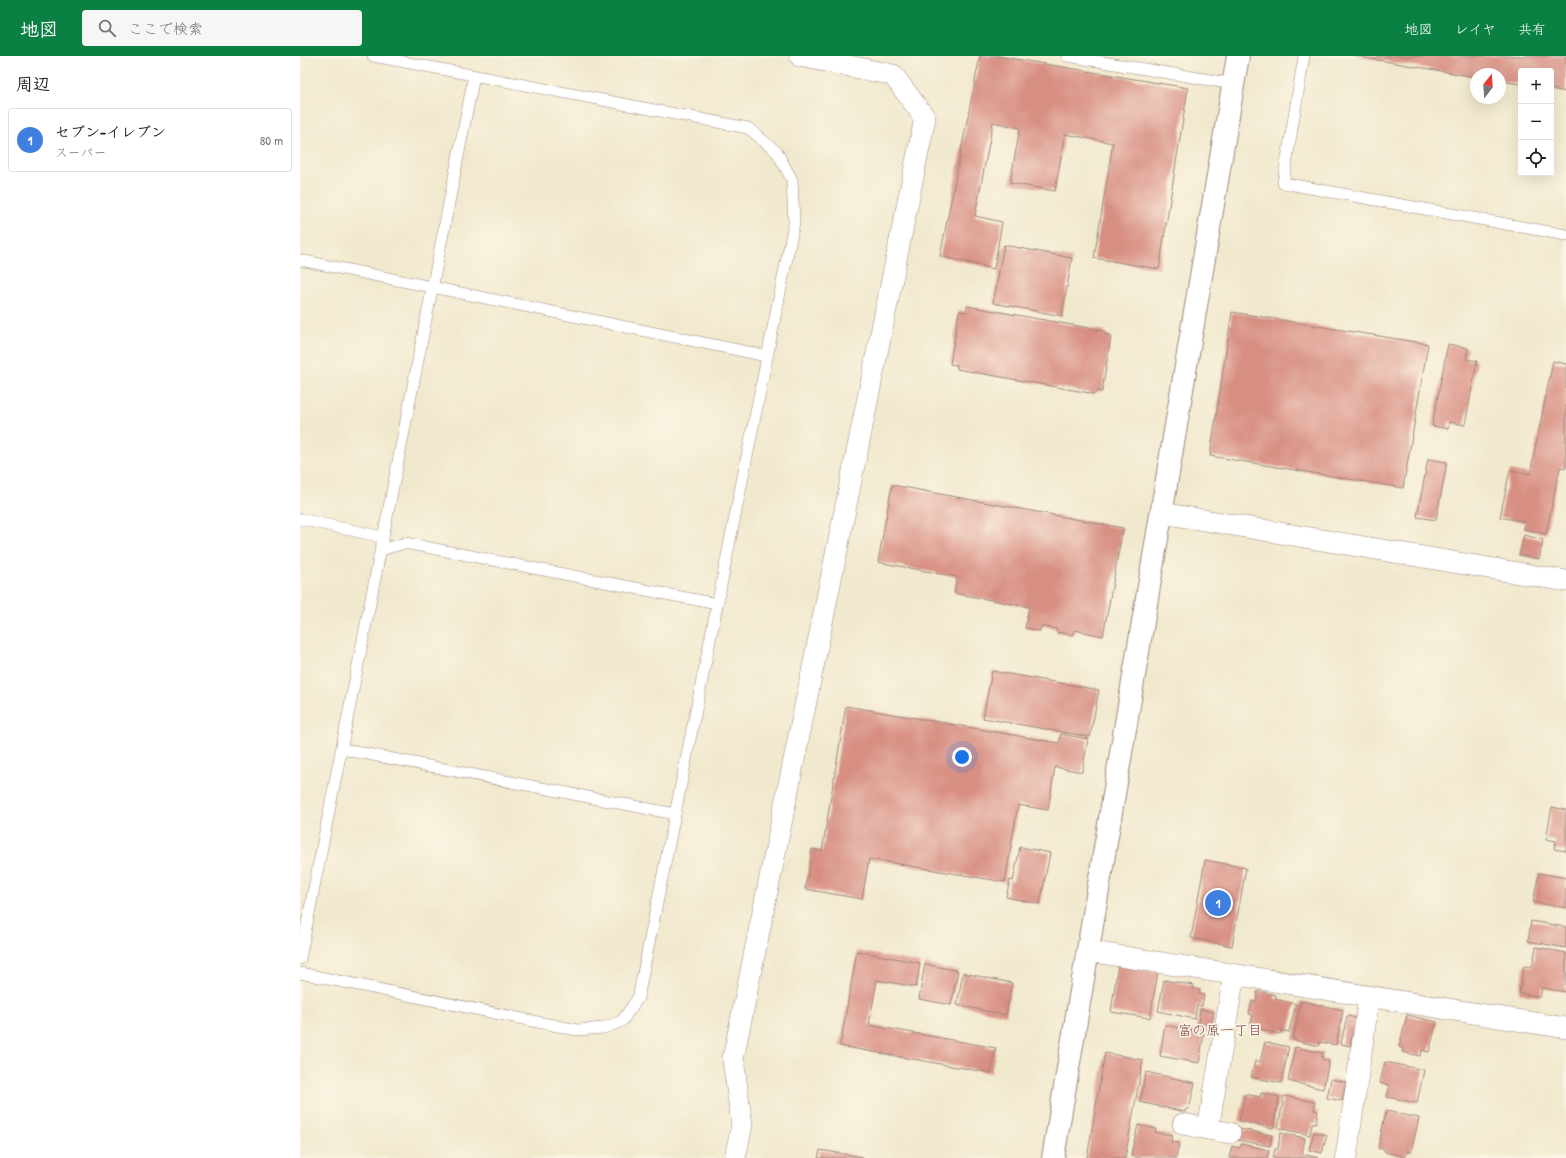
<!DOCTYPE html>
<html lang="ja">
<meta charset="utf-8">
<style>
:root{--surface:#fff;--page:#f6f6f6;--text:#202124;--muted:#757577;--line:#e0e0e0;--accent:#0b8043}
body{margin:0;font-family:"Patrick Hand","Klee One",sans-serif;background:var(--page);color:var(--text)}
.controls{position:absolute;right:12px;top:12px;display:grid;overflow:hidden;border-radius:4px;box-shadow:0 4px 16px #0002}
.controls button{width:36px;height:36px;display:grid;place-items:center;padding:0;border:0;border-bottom:1px solid var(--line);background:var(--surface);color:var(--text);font:20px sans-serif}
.compass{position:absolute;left:1170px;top:12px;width:36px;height:36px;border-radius:50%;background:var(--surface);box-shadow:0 4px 16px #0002;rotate:17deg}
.you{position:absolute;left:662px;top:701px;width:14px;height:14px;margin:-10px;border:3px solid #fff;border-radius:50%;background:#1a73e8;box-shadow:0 0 0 6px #1a73e833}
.badge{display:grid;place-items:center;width:26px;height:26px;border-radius:50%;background:var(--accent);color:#fff;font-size:13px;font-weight:700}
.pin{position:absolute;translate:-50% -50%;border:2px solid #fff;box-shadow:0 1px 4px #0006}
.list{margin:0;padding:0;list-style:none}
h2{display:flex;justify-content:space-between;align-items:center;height:52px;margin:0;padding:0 16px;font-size:17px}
h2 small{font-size:13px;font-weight:400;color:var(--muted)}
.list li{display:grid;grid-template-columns:26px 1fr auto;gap:12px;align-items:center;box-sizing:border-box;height:64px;margin:0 8px 8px;padding:0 8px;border:1px solid var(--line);border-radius:4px}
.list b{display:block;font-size:15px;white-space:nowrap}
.list p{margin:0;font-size:13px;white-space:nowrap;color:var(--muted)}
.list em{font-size:13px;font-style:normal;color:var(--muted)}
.icon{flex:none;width:22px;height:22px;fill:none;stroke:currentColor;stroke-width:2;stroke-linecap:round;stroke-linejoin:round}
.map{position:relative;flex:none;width:1266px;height:1102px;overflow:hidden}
header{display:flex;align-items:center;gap:24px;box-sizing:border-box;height:56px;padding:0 20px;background:var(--accent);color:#fff}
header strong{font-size:19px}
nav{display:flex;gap:22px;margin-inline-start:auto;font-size:14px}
.search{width:280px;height:36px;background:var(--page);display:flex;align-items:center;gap:10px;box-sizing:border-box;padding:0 14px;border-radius:4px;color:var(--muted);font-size:15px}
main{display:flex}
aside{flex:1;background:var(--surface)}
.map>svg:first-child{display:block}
</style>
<header>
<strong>地図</strong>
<div class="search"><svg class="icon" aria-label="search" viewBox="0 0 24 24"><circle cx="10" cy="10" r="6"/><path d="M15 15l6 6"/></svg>ここで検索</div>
<nav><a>地図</a><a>レイヤ</a><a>共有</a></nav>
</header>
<main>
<aside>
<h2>周辺<small></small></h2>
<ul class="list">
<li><span class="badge" style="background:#3f7fe0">1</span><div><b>セブン-イレブン</b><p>スーパー</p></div><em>80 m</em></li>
</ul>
</aside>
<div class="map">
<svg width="1266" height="1102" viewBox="0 0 1266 1102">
<rect width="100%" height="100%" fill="#fcf5e5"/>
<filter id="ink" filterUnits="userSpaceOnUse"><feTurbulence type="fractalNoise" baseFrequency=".025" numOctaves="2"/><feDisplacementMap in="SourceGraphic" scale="8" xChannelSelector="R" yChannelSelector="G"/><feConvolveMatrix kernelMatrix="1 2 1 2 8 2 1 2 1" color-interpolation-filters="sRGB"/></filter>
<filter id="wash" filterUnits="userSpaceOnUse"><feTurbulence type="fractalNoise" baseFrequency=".012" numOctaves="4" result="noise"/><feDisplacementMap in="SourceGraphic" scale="16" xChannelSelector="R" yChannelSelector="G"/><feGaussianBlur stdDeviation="0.9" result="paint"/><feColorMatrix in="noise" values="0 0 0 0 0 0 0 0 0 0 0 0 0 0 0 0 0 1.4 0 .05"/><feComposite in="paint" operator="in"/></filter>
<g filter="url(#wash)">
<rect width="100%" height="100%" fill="#f1e9ce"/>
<g id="blocks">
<g fill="#d88f83">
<path d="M 680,0 L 697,0 L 888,32 L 859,213 L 794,202 L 813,87 L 765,78 L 755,135 L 710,127 L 720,72 L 693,66 L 675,160 L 702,166 L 694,213 L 640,200 Z"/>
<path d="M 1055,0 L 1266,0 L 1266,36 L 1251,33 L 1251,15 L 1221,15 L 1221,28 L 1200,25 L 1200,18 L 1176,18 L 1176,21 Z"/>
<path d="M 704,189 L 772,202 L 762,260 L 693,247 Z"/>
<path d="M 667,250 L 805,275 L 804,278 L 811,280 L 802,336 L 796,335 L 795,338 L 657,313 L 657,309 L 650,308 L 659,255 L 666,256 Z"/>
<path d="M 932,256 L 1128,288 L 1103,432 L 910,400 Z"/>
<path d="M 1148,288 L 1168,292 L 1166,303 L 1177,305 L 1165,369 L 1149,366 L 1148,373 L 1132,370 Z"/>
<path d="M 1253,305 L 1266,308 L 1266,412 L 1260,411 L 1246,478 L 1224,473 L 1225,466 L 1200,461 L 1210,414 L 1230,418 Z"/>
<path d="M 1128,403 L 1147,406 L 1136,464 L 1117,461 Z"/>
<path d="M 592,429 L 823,472 L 803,580 L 775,574 L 773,579 L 756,576 L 757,573 L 741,570 L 740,575 L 725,572 L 729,551 L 654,537 L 657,521 L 578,506 Z"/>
<path d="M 1224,479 L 1243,484 L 1239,503 L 1219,499 Z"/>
<path d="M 692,615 L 799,634 L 790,681 L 683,662 Z"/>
<path d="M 546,650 L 759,687 L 761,678 L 788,683 L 782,716 L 755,711 L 748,754 L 718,749 L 705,826 L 569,803 L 562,843 L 505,833 L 512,793 L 522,795 Z"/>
<path d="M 1252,751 L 1266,754 L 1266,795 L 1254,793 L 1256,785 L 1246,783 Z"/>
<path d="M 720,791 L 750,797 L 740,848 L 706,841 L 710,824 L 713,825 Z"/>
<path d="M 905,804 L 946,812 L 932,890 L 891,882 Z"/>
<path d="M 1239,817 L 1266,822 L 1266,852 L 1233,846 Z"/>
<path d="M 1231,865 L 1266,871 L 1266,892 L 1228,885 Z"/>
<path d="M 1236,891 L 1266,897 L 1266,936 L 1242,932 L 1240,941 L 1219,937 L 1224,910 L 1232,911 Z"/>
<path d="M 557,895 L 620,907 L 616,931 L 577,924 L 569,969 L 696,992 L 691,1017 L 540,990 Z"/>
<path d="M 625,908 L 658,915 L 651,949 L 619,943 Z"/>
<path d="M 818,909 L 858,915 L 850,962 L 811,956 Z"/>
<path d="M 663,917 L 712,927 L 706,959 L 657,949 Z"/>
<path d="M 864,924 L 893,929 L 893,932 L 900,934 L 899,938 L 904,939 L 902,950 L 897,949 L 895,963 L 858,955 Z"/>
<path d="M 958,935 L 976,939 L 975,943 L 996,948 L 989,976 L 981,974 L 980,978 L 950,971 L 953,959 L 949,958 L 952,945 L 956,946 Z"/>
<path d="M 1001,945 L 1043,954 L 1036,989 L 1020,986 L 1019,990 L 993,984 Z"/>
<path d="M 900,953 L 914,956 L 911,974 L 897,971 Z"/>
<path d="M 1107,959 L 1137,966 L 1129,996 L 1122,994 L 1120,1000 L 1102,996 L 1103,992 L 1099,991 Z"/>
<path d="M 1047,960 L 1056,962 L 1050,990 L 1041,988 Z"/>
<path d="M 865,969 L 904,977 L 899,1007 L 860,1000 Z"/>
<path d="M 965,986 L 989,991 L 981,1027 L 951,1021 L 955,1005 L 960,1006 Z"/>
<path d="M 995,991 L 1023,997 L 1022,1003 L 1029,1005 L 1023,1033 L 988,1025 Z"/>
<path d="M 805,997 L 843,1004 L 825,1102 L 787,1102 Z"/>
<path d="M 1085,1006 L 1124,1014 L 1117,1047 L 1087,1041 L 1090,1029 L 1080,1027 Z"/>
<path d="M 846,1016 L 895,1027 L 889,1053 L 886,1053 L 885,1056 L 840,1046 Z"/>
<path d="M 1031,1023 L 1046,1026 L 1042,1045 L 1027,1042 Z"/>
<path d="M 961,1037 L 979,1041 L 973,1072 L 939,1065 L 945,1038 L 960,1041 Z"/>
<path d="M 984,1040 L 1015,1046 L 1014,1054 L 1018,1055 L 1016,1067 L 1012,1067 L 1010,1079 L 978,1072 Z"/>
<path d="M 1086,1055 L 1119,1062 L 1111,1096 L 1107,1095 L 1105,1101 L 1085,1096 L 1085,1094 L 1078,1092 Z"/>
<path d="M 838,1069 L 856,1073 L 855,1076 L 872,1079 L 871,1086 L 879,1087 L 876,1102 L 839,1102 L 831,1099 Z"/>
<path d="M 940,1073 L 972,1079 L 970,1090 L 938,1084 Z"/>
<path d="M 1014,1076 L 1027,1079 L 1022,1097 L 1009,1094 Z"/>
<path d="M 980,1077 L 1005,1082 L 1002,1098 L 1019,1102 L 973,1102 L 975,1093 L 978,1093 Z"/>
<path d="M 941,1088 L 969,1094 L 967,1102 L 929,1102 L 932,1090 L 940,1092 Z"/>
<path d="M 520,1094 L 562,1101 L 562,1102 L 518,1102 Z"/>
</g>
</g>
</g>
<g filter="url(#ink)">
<use href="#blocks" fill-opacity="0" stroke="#9e847c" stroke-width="1"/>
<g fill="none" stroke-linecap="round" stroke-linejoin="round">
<g stroke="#9e847c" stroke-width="12">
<g id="service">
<path d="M 767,0 L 934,28"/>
<path d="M 1004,0 L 983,127 L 1266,179"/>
<path d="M 0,204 L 467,300"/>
<path d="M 0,463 L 83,481"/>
<path d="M 81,494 L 105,487 L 417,548"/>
<path d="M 42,693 L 375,758"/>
<path d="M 0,903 L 174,20"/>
<path d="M 0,917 L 277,974 L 304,972 L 322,965 L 338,942 L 494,167 L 492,124 L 477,96 L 448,72 L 73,0"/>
</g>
</g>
<g stroke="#9e847c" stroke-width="22">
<g id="minor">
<path d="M 862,457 L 1266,525"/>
<path d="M 788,895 L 1266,972"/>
<path d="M 883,1068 L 908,1073"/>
<path d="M 930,1077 L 908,1073 L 934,919"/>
<path d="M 1046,1101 L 1069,941"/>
<path d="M 435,1102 L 442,1069 L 433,1003 L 625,62 L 593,19 L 500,0"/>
</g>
</g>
<g stroke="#9e847c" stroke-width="24">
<path id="tertiary" d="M 753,1102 L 938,0"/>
</g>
<use href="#service" stroke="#fff" stroke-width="11"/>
<use href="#minor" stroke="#fff" stroke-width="21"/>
<use href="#tertiary" stroke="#fff" stroke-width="22"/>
</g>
</g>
<g text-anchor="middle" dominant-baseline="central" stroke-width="3.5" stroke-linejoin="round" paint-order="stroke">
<g font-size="14" fill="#7c464a" stroke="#fcf5e5">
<text x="920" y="973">富の原一丁目</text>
</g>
</g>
</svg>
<div class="controls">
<button>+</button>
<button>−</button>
<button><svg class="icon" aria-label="locate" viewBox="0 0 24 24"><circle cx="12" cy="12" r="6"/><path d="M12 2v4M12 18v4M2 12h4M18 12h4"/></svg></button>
</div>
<svg class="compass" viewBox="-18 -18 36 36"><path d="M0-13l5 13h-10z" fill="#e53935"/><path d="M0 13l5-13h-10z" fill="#757577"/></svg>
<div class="you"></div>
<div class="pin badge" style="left:918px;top:847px;background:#3f7fe0">1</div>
</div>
</main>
